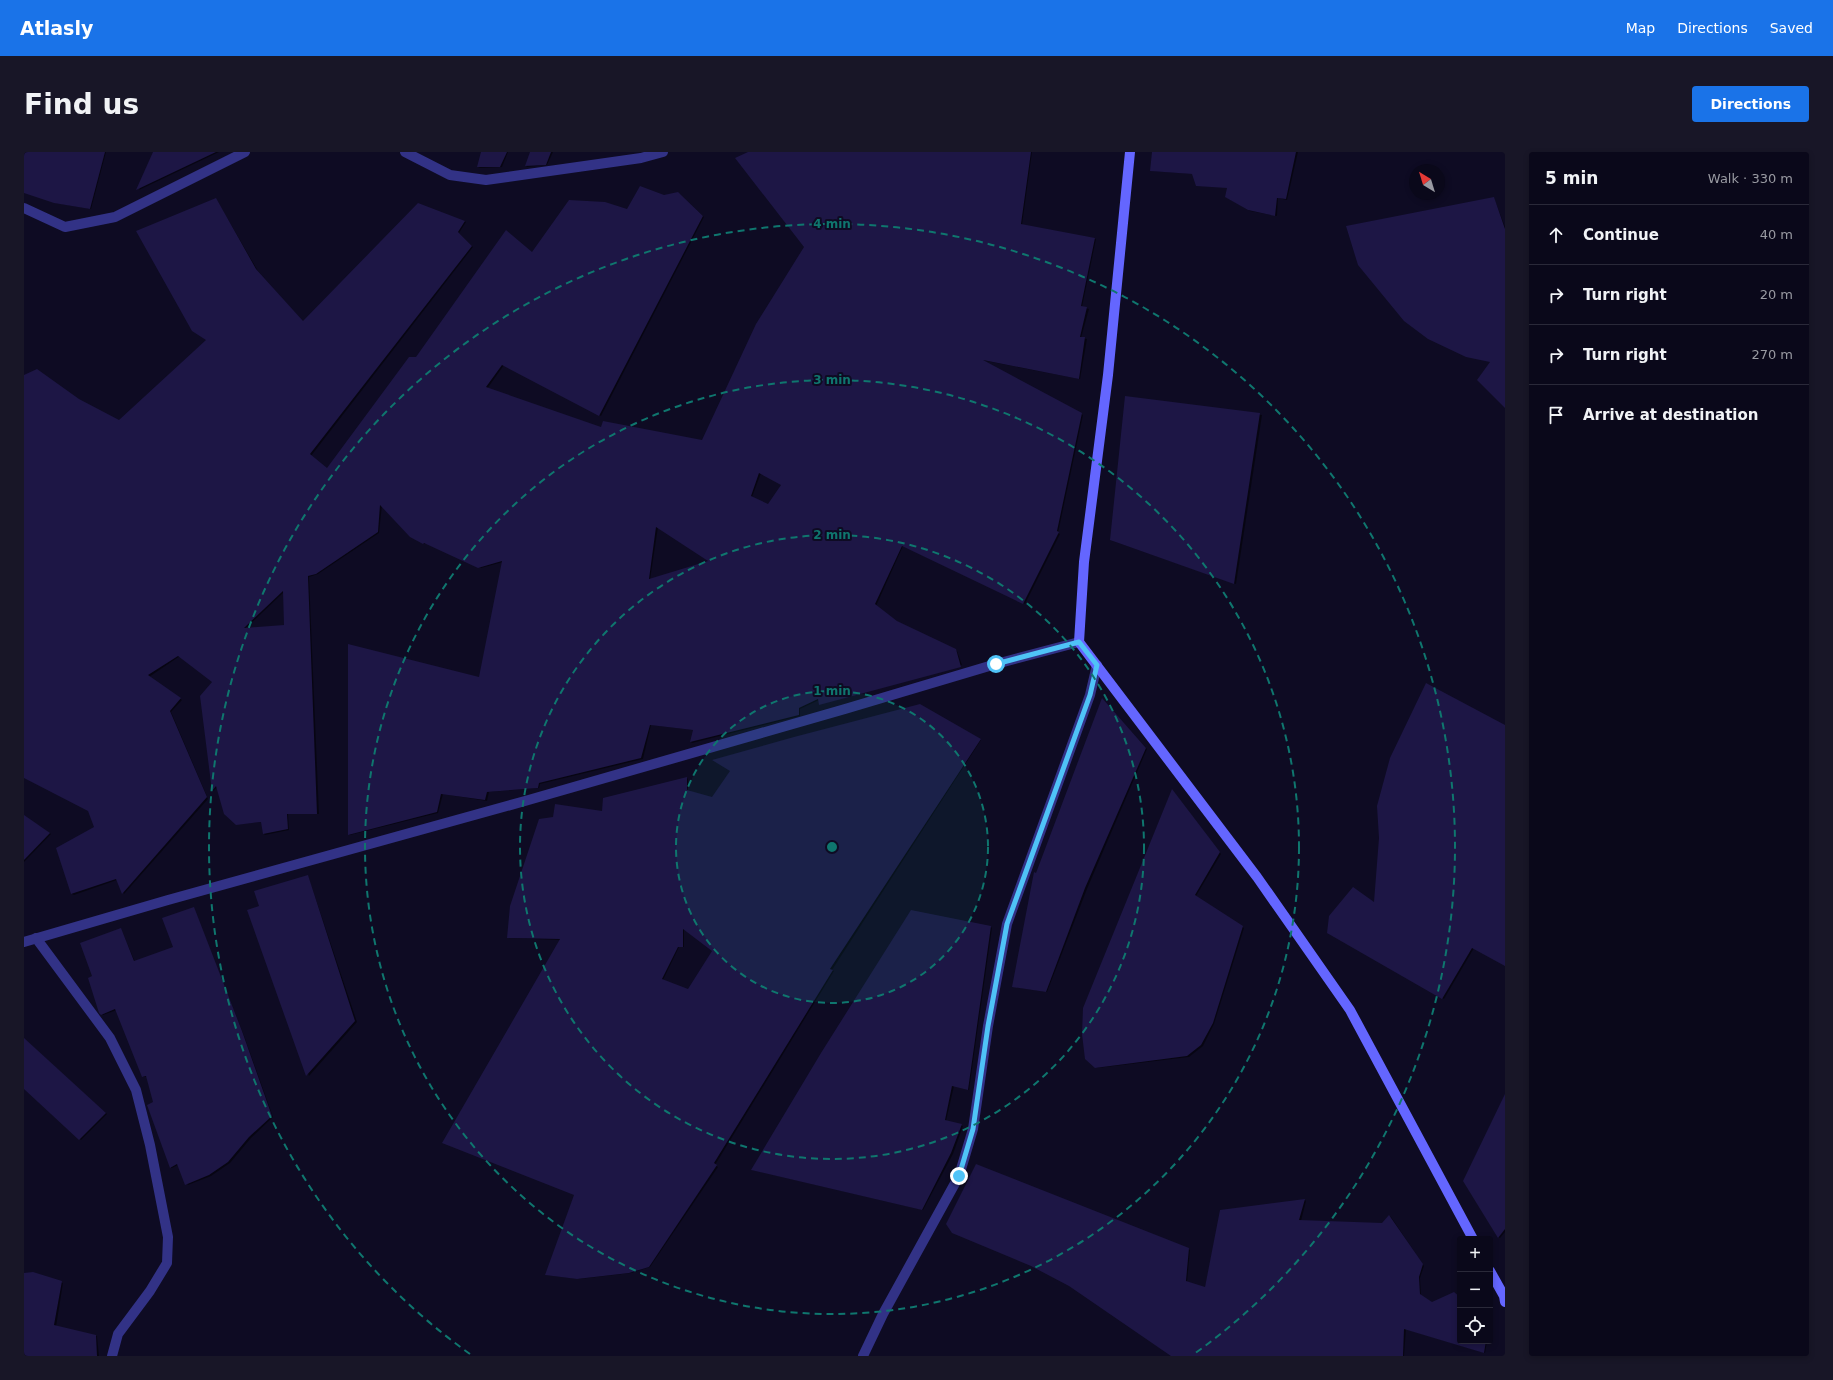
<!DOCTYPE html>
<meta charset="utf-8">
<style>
:root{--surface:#0a081a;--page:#181627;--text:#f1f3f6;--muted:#999aa2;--line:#2a2939;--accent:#1a73e8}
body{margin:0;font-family:"DejaVu Sans",sans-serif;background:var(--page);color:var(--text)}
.controls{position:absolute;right:12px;bottom:12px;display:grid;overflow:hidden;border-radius:4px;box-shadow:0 2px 6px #0003}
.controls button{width:36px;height:36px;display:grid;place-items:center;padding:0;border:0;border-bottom:1px solid var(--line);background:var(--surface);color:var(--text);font:20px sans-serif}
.compass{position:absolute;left:1385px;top:12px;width:36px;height:36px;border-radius:50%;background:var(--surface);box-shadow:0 2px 6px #0003;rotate:322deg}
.stop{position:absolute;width:12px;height:12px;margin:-9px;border:3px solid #4fc3f7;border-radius:50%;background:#fff}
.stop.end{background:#4fc3f7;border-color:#fff;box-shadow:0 1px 4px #0008}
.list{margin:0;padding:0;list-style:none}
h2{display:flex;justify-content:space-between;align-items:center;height:52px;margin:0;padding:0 16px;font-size:17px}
h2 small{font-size:13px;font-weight:400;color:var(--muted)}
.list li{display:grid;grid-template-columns:26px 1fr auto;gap:12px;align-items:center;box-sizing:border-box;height:60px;padding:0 16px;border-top:1px solid var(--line)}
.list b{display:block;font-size:15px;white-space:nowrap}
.list em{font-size:13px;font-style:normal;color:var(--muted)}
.icon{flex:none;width:22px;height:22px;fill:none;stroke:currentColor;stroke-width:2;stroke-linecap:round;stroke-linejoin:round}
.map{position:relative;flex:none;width:1481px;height:1204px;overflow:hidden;border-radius:4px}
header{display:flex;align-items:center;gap:24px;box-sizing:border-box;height:56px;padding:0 20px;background:var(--accent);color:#fff}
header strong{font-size:19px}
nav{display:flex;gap:22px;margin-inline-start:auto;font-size:14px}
.intro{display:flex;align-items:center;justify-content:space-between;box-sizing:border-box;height:96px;padding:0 24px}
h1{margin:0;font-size:28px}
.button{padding:10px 18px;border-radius:4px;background:var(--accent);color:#fff;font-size:14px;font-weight:700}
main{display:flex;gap:24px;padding:0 24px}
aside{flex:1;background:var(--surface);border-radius:4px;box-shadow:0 2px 6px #0003}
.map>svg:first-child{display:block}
</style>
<header>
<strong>Atlasly</strong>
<nav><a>Map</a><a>Directions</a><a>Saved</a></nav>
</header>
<div class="intro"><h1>Find us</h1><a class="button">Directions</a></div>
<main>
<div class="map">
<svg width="1481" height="1204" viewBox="0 0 1481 1204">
<rect width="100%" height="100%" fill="#0e0b23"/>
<g fill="#0007" fill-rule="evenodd">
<path d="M 0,0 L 82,0 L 67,57 L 32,51 L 0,40 Z"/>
<path d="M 130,0 L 195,0 L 115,38 Z"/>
<path d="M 458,0 L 484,0 L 478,15 L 456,16 L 454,15 Z"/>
<path d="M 508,0 L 529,0 L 523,13 L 503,15 L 502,14 Z"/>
<path d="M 727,0 L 1008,0 L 998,73 L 1072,87 L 1058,155 L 1065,157 L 1057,186 L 1063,187 L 1056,227 L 957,208 L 1059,263 L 1034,381 L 1036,382 L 1001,452 L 879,394 L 852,454 L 874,470 L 933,499 L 938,513 L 796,552 L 795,548 L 776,557 L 776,564 L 668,591 L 667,590 L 670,578 L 627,573 L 619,607 L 516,632 L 515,636 L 465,640 L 463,649 L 419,642 L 414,661 L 326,683 L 325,683 L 456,526 L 479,410 L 457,416 L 402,391 L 401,392 L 386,384 L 358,353 L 355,381 L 294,422 L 285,425 L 295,662 L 264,662 L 265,678 L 241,683 L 240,682 L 238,670 L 213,672 L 194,635 L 189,639 L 177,545 L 189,529 L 156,504 L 125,525 L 158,548 L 147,560 L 184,647 L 100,742 L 93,728 L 50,743 L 48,742 L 33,697 L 72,675 L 64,658 L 0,625 L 0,224 L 56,248 L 95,270 L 183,188 L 192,47 L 234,119 L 279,170 L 440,69 L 442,70 L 435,81 L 449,95 L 287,304 L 303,318 L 392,206 L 509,102 L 603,58 L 640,44 L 656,42 L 680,65 L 577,264 L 480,213 L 463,237 L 577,276 L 679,290 L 781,95 ZM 737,321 L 758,332 L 745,354 L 728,345 ZM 634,375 L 686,410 L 626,428 ZM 260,440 L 261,474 L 222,476 Z"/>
<path d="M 1129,0 L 1274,0 L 1263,48 L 1254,46 L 1253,64 L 1226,59 L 1202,45 L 1204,36 L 1169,22 L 1128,19 Z"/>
<path d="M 1470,46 L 1481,75 L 1481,254 L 1467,210 Z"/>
<path d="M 1102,245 L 1238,263 L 1212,432 L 1089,389 Z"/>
<path d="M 1079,548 L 1123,597 L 1063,737 L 1023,840 L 991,835 L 1013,722 Z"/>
<path d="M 896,553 L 957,588 L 808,818 L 810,819 L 691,1013 L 694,1015 L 626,1115 L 607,1121 L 555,1127 L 522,1123 L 551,1042 L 537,788 L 484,786 L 579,661 L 663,626 L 664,627 L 664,640 L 688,646 ZM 660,777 L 689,798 L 665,839 L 639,828 L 655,795 L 660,795 Z"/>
<path d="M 1481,574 L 1481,813 L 1450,796 L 1420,847 L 1304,780 L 1351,752 Z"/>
<path d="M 1149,639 L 1197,702 L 1172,744 L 1220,776 L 1190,872 L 1179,894 L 1165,905 L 1073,916 L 1071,915 Z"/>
<path d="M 0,664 L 27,682 L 0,710 Z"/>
<path d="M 284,724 L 333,870 L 285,924 L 225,759 L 236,755 Z"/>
<path d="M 169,756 L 219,881 L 249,965 L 227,986 L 206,1011 L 187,1024 L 164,1033 L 154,1013 L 148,1016 L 147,1016 L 123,925 L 119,925 L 93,858 L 79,863 L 78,862 L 70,825 L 97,777 L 111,810 L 151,796 Z"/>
<path d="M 967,775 L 968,776 L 945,938 L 930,934 L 922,969 L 939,974 L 929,1002 L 899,1058 L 728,1018 Z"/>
<path d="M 0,887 L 83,962 L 57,988 L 0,935 Z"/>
<path d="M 1481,945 L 1481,1080 L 1476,1086 L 1474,1085 Z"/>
<path d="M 1281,1048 L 1282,1049 L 1277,1069 L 1359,1072 L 1365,1064 L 1367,1065 L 1400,1114 L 1396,1126 L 1397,1144 L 1409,1151 L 1436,1146 L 1436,1189 L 1463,1189 L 1461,1201 L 1382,1177 L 1380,1204 L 1149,1204 L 1164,1097 L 1166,1098 L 1163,1130 L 1181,1136 L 1197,1059 Z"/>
<path d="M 0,1122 L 39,1131 L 32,1175 L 73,1184 L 75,1204 L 0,1204 Z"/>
</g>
<g fill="#1d1645" fill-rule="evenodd">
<path d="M 0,0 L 81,0 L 66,57 L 30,51 L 0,41 Z"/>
<path d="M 129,0 L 192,0 L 112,38 Z"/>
<path d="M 457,0 L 483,0 L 476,15 L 453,15 Z"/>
<path d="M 506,0 L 527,0 L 522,13 L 501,14 Z"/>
<path d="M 724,0 L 1007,0 L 997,72 L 1071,86 L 1057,154 L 1063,155 L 1056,185 L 1061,185 L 1055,227 L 959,208 L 1058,261 L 1033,379 L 1035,380 L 999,452 L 878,394 L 851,452 L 873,469 L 932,497 L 937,515 L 795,553 L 794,547 L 775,556 L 775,563 L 666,590 L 669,578 L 626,573 L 617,606 L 515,631 L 514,636 L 463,640 L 461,648 L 417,642 L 413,660 L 324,683 L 324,492 L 455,525 L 478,409 L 454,416 L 400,391 L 399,392 L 386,385 L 356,353 L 354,380 L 292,422 L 284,424 L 293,662 L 263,662 L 264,677 L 239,682 L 237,670 L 212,673 L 200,662 L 192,634 L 188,639 L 176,544 L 188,530 L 154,504 L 124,523 L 157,546 L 146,559 L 183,645 L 98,742 L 92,727 L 47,742 L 32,696 L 70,675 L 64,659 L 0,626 L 0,223 L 13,217 L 55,247 L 95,268 L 182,188 L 168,179 L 112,79 L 192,46 L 232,117 L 279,169 L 394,51 L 441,69 L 434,80 L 448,94 L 286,302 L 303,316 L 385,205 L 392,205 L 482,78 L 508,100 L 545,48 L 581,50 L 603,57 L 616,34 L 640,43 L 654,40 L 679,64 L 575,264 L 478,213 L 462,235 L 577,275 L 579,269 L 678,288 L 732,172 L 780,95 L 711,6 ZM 735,321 L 757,333 L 744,352 L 727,344 ZM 632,375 L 684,409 L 625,427 ZM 259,439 L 260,473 L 220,476 Z"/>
<path d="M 1128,0 L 1272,0 L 1262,47 L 1253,46 L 1251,64 L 1224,58 L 1201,45 L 1203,36 L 1172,34 L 1168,22 L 1126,19 Z"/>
<path d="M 1470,45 L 1481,77 L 1481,256 L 1453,228 L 1466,210 L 1442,205 L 1404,187 L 1380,169 L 1334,113 L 1322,74 Z"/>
<path d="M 1101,244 L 1236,261 L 1210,432 L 1086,388 Z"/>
<path d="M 1402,531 L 1481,573 L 1481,814 L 1448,796 L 1418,847 L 1303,781 L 1305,764 L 1329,735 L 1350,750 L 1355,686 L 1353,654 L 1366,606 Z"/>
<path d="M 1078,546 L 1122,596 L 1061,736 L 1022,840 L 988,835 L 1010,720 L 1012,721 Z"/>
<path d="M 896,552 L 957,587 L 806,817 L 809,818 L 690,1011 L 693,1013 L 625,1115 L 605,1121 L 553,1127 L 521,1123 L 550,1043 L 418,991 L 536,787 L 483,786 L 486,754 L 515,667 L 529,665 L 531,652 L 578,659 L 579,646 L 663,625 L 663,638 L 688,645 L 706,619 L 688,608 L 770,585 ZM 659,777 L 688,799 L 664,837 L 638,827 L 654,795 L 659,795 Z"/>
<path d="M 1148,637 L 1196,700 L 1171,743 L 1219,774 L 1189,871 L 1177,893 L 1163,904 L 1071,916 L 1061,907 L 1058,882 L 1059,856 Z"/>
<path d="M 0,663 L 26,681 L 0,708 Z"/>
<path d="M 284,723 L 331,869 L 282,924 L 223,758 L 235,754 L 230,739 Z"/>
<path d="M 170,755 L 218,879 L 248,964 L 225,985 L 204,1010 L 185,1023 L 161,1033 L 153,1012 L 146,1016 L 123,953 L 129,950 L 122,924 L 118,925 L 91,857 L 77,863 L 75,861 L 64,826 L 68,824 L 56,791 L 97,776 L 110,809 L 149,795 L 138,766 Z"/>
<path d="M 887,758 L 967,774 L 944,938 L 928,934 L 921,968 L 938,972 L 927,1001 L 898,1058 L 727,1018 L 797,901 Z"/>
<path d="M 0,886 L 82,961 L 55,988 L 0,937 Z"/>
<path d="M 1481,942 L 1481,1077 L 1474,1086 L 1439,1029 Z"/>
<path d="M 952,1012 L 1165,1096 L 1162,1129 L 1181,1135 L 1196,1058 L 1281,1047 L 1275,1068 L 1358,1071 L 1365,1063 L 1399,1112 L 1395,1125 L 1396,1142 L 1408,1150 L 1430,1140 L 1436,1145 L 1436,1189 L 1462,1189 L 1460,1201 L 1380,1177 L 1379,1204 L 1147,1204 L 1045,1134 L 1007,1114 L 928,1081 L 922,1072 Z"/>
<path d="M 9,1120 L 38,1129 L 30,1173 L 72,1183 L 73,1204 L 0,1204 L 0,1121 Z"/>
</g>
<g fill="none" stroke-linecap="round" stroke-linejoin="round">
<g stroke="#323286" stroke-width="10">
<path d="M 381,0 L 426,23 L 462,28 L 617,6 L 639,0"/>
<path d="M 0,56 L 41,75 L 91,65 L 221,0"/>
<path d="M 12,786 L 86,886 L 112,938 L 126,993 L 144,1085 L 143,1111 L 126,1139 L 94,1182 L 88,1204"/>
<path d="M 0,790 L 144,748 L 501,649 L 821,557 L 972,512 L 1055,490"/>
<path d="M 839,1204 L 859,1162 L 935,1024 L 949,977 L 964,874 L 983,772 L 1066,543 L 1073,513"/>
</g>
<g stroke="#6466ff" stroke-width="10">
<path d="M 1106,0 L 1084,223 L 1060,410 L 1055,490 L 1233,725 L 1326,858 L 1449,1087"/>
<path d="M 1466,1119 L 1480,1144 L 1481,1150"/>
</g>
</g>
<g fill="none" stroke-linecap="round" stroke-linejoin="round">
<path stroke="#4fc3f7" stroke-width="5" d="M 935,1024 L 949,977 L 964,874 L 983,772 L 1066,543 L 1073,513 L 1055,490 L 972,512"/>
</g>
<circle cx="808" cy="695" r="156" fill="#0f766e" fill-opacity=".12"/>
<g fill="none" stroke="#0f766e" stroke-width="2" stroke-dasharray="7 5">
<circle cx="808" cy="695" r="156"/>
<circle cx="808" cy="695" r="312"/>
<circle cx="808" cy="695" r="467"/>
<path d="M446 1202A623 623 0 1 1 1170 1202"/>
</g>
<circle cx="808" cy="695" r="6" fill="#0f766e" stroke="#0e0b23" stroke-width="2"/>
<g font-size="12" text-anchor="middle" font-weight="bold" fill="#0f766e" stroke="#0e0b23" stroke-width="4" stroke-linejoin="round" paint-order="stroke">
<text x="808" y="76">4 min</text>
<text x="808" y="232">3 min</text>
<text x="808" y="387">2 min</text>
<text x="808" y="543">1 min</text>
</g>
</svg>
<div class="controls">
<button>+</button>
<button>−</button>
<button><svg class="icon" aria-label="locate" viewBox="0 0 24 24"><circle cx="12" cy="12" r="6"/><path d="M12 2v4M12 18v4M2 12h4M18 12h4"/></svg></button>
</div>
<svg class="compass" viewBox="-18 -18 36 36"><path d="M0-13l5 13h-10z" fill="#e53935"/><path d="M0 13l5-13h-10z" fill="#999aa2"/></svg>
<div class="stop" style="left:972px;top:512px"></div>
<div class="stop end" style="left:935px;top:1024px"></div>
</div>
<aside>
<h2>5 min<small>Walk · 330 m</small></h2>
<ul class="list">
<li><svg class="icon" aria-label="ahead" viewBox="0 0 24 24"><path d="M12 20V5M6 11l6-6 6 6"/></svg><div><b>Continue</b></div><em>40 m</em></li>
<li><svg class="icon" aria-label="right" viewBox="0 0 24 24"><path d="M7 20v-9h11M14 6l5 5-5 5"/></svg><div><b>Turn right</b></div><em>20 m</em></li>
<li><svg class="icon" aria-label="right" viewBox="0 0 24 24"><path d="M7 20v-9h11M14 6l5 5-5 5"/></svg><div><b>Turn right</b></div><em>270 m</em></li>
<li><svg class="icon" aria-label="arrive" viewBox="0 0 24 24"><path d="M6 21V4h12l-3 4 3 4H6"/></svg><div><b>Arrive at destination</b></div></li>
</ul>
</aside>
</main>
